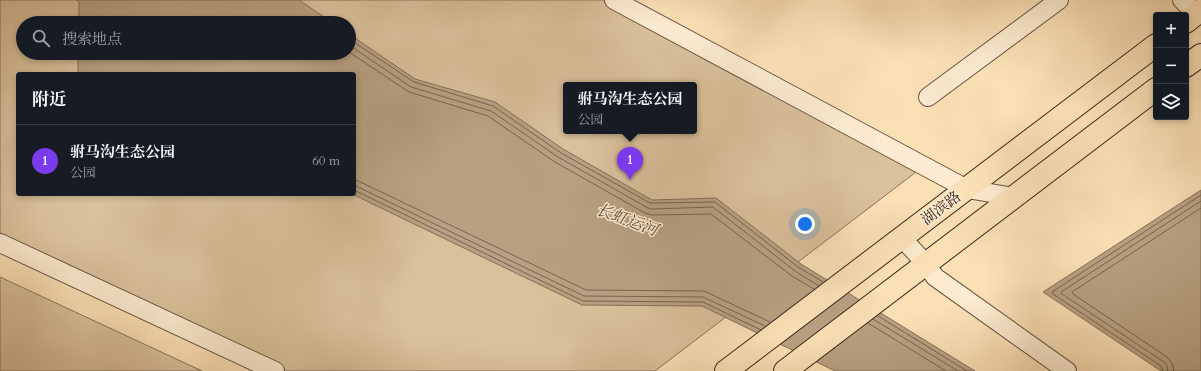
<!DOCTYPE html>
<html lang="zh">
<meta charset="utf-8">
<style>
:root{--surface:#171b24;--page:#20242c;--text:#f1f3f6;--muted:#9ea1a6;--line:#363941;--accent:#7c3aed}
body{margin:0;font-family:Cardo,"Noto Serif SC",serif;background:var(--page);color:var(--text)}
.controls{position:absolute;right:12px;top:12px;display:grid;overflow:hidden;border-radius:4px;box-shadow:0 2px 6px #0003}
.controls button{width:36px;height:36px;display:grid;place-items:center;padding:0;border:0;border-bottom:1px solid var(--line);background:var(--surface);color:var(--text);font:20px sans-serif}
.you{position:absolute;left:805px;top:224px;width:14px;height:14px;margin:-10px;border:3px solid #fff;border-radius:50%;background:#1a73e8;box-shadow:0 0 0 6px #1a73e833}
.badge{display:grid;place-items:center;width:26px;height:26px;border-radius:50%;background:var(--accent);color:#fff;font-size:13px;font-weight:700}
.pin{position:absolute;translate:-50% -33px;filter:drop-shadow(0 1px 2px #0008)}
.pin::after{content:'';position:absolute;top:21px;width:14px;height:12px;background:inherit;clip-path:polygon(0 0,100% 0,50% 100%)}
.popup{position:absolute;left:563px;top:82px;width:134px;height:52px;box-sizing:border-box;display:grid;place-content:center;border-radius:4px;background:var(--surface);filter:drop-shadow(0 1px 3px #0005);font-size:13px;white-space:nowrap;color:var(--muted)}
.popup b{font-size:15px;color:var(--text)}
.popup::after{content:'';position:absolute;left:50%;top:100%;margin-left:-8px;border:8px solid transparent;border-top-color:var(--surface)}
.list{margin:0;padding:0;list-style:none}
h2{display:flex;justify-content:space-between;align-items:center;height:52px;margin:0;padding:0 16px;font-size:17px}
h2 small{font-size:13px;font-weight:400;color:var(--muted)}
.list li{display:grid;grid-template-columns:26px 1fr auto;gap:12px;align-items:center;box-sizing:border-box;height:72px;padding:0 16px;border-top:1px solid var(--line)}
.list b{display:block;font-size:15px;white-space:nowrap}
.list p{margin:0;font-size:13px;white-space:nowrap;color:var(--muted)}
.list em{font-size:13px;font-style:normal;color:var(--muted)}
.icon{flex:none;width:22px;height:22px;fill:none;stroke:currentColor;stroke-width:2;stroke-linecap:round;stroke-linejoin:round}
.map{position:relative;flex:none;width:1201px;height:371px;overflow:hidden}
.search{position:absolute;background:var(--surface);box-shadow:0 2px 6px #0003;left:16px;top:16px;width:340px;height:44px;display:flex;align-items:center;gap:10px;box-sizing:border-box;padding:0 14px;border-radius:22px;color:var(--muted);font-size:15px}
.panel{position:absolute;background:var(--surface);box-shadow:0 2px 6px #0003;left:16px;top:72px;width:340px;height:124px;border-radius:4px}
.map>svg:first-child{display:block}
</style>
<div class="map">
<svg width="1201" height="371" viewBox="0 0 1201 371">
<rect width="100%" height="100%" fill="#fbe0b6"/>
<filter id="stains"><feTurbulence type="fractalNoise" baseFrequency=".005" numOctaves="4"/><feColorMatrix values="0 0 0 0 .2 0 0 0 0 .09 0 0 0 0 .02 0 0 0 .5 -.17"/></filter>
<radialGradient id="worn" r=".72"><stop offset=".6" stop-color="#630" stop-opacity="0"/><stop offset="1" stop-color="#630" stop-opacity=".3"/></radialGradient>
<g fill="#dac19c" stroke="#88745c" fill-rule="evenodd">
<path d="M 0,0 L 614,0 L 924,166 L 655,371 L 276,371 L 0,243 ZM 23,23 L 349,23 L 349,53 L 23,53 ZM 18,74 L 354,74 L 354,194 L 18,194 ZM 566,85 L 694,85 L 694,131 L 566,131 Z"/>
<path d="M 0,277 L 202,371 L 0,371 Z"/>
</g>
<g fill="#b8a182" stroke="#84705a">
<path d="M 76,0 L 299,0 L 333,23 L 79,23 L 79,2 Z"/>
<path d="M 349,34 L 415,79 L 495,102 L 563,149 L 652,200 L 716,198 L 801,264 L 975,371 L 835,371 L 702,306 L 582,305 L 352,194 L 354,194 L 354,74 L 78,74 L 78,53 L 349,53 Z"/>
<path d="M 1201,190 L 1201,371 L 1161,371 L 1043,292 Z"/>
</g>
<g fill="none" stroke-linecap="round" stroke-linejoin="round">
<g stroke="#786450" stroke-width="1">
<path d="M 349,39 L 414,82 L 493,106 L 561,153 L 650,203 L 715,202 L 798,267 L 823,282"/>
<path d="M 349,45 L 411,87 L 491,111 L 558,157 L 648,208 L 652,209 L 713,207 L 795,271 L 819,286"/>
<path d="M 349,52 L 409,92 L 488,116 L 555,162 L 645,213 L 652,215 L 711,214 L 792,276 L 814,289"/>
<path d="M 354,179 L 586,290 L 704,291 L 770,322"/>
<path d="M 354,185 L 584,296 L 703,297 L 765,326"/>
<path d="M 354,190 L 583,301 L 703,302 L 761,330"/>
<path d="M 878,316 L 967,371"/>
<path d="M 873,319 L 958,371"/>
<path d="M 868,323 L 946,371"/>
<path d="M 1163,371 L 1161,366 L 1053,294 L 1052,292 L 1201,195"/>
<path d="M 1168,371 L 1167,366 L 1164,362 L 1062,294 L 1061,292 L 1201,201"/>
<path d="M 1174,371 L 1172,363 L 1167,357 L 1073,294 L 1072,292 L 1201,208"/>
</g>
<g stroke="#685543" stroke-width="20">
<g id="street">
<path d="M 614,0 L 967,189 L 1014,197"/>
<path d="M 1182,0 L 1196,14"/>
<path d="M 928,97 L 1059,0"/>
<path d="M 902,238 L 926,264 L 935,277 L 1067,371"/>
<path d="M 0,243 L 275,371"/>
</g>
</g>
<g stroke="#37271d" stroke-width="24">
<g id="primary">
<path d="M 1186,22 L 1201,10"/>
<path d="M 1186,66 L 1201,55"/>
<path d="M 726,371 L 1156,45"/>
<path d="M 785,371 L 1156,89"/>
</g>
</g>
<use href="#street" stroke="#fcebd0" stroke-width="18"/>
<use href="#primary" stroke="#fbe0b6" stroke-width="22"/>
</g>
<g text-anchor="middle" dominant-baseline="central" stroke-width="3" stroke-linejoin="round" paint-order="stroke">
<g font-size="15" fill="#37271d" stroke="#fcebd0">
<text transform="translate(941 208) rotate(-37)">湖滨路</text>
</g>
<g font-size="16" font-style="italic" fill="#5e4c3b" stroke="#fcebd0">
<text transform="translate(627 220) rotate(20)">长虹运河</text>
</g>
</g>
<rect width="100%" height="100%" filter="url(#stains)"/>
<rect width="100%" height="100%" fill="url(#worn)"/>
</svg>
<div class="controls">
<button>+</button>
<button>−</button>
<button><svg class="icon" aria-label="layers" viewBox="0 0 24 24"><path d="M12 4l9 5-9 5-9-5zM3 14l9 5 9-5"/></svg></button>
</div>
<div class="you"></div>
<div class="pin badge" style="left:630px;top:180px">1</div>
<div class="popup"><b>驸马沟生态公园</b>公园</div>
<div class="search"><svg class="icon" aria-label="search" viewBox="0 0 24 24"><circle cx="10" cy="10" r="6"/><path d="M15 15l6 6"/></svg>搜索地点</div>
<section class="panel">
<h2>附近<small></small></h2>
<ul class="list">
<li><span class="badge">1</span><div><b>驸马沟生态公园</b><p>公园</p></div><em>60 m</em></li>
</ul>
</section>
</div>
